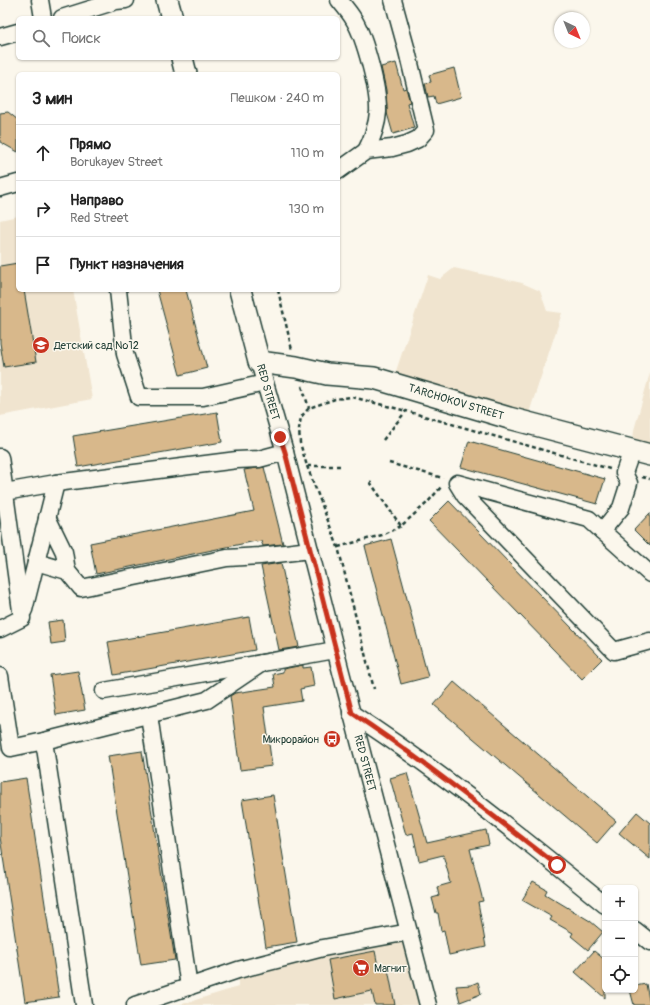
<!DOCTYPE html>
<html lang="ru">
<meta charset="utf-8">
<style>
:root{--surface:#fff;--page:#f2f2f2;--text:#222;--muted:#767676;--line:#e0e0e0}
body{margin:0;font-family:Pangolin,sans-serif;background:var(--page);color:var(--text)}
.controls{position:absolute;right:12px;bottom:12px;display:grid;overflow:hidden;border-radius:6px;box-shadow:0 1px 3px #0004}
.controls button{width:36px;height:36px;display:grid;place-items:center;padding:0;border:0;border-bottom:1px solid var(--line);background:var(--surface);color:var(--text);font:20px sans-serif}
.compass{position:absolute;left:554px;top:12px;width:36px;height:36px;border-radius:50%;background:var(--surface);box-shadow:0 1px 3px #0004;rotate:137deg}
.stop{position:absolute;width:12px;height:12px;margin:-9px;border:3px solid #c8321e;border-radius:50%;background:#fff}
.stop.end{background:#c8321e;border-color:#fff;box-shadow:0 1px 4px #0008}
.list{margin:0;padding:0;list-style:none}
h2{display:flex;justify-content:space-between;align-items:center;height:52px;margin:0;padding:0 16px;font-size:17px}
h2 small{font-size:13px;font-weight:400;color:var(--muted)}
.list li{display:grid;grid-template-columns:26px 1fr auto;gap:12px;align-items:center;box-sizing:border-box;height:56px;padding:0 16px;border-top:1px solid var(--line)}
.list b{display:block;font-size:15px;white-space:nowrap}
.list p{margin:0;font-size:13px;white-space:nowrap;color:var(--muted)}
.list em{font-size:13px;font-style:normal;color:var(--muted)}
.icon{flex:none;width:22px;height:22px;fill:none;stroke:currentColor;stroke-width:2;stroke-linecap:round;stroke-linejoin:round}
.map{position:relative;flex:none;width:650px;height:1005px;overflow:hidden}
.search{position:absolute;background:var(--surface);box-shadow:0 1px 3px #0004;left:16px;top:16px;width:324px;height:44px;display:flex;align-items:center;gap:10px;box-sizing:border-box;padding:0 14px;border-radius:6px;color:var(--muted);font-size:15px}
.panel{position:absolute;background:var(--surface);box-shadow:0 1px 3px #0004;left:16px;top:72px;width:324px;height:220px;border-radius:6px}
.map>svg:first-child{display:block}
</style>
<div class="map">
<svg width="650" height="1005" viewBox="0 0 650 1005">
<rect width="100%" height="100%" fill="#fbf7ec"/>
<filter id="ink" filterUnits="userSpaceOnUse"><feTurbulence type="fractalNoise" baseFrequency=".025" numOctaves="2"/><feDisplacementMap in="SourceGraphic" scale="8" xChannelSelector="R" yChannelSelector="G"/><feConvolveMatrix kernelMatrix="1 2 1 2 8 2 1 2 1" color-interpolation-filters="sRGB"/></filter>
<g filter="url(#ink)">
<g fill="#f0e4cf">
<path d="M 18,216 L 18,290 L 73,290 L 92,399 L 0,416 L 0,220 Z"/>
<path d="M 454,268 L 522,283 L 540,291 L 547,311 L 562,313 L 526,422 L 392,383 L 428,275 L 440,279 Z"/>
<path d="M 650,373 L 650,455 L 632,450 L 634,430 Z"/>
<path d="M 409,932 L 428,1005 L 179,1005 L 238,987 L 238,970 Z"/>
</g>
<g fill="#d8b88b" stroke="#1f3d34">
<path d="M 396,63 L 403,89 L 406,88 L 410,102 L 407,103 L 414,128 L 393,134 L 387,113 L 386,90 L 381,67 Z"/>
<path d="M 454,68 L 461,97 L 436,104 L 434,96 L 428,97 L 425,83 L 431,82 L 429,75 Z"/>
<path d="M 8,112 L 18,120 L 18,152 L 0,142 L 0,113 Z"/>
<path d="M 18,263 L 18,290 L 24,290 L 36,362 L 4,367 L 0,343 L 0,266 Z"/>
<path d="M 157,290 L 186,290 L 207,368 L 180,375 Z"/>
<path d="M 217,412 L 222,442 L 78,467 L 73,436 Z"/>
<path d="M 469,441 L 605,479 L 597,504 L 461,467 Z"/>
<path d="M 264,467 L 283,544 L 263,546 L 261,541 L 256,542 L 256,541 L 96,574 L 90,543 L 254,511 L 244,470 Z"/>
<path d="M 449,501 L 602,659 L 582,679 L 429,521 Z"/>
<path d="M 650,513 L 650,546 L 634,530 Z"/>
<path d="M 391,539 L 428,677 L 401,684 L 365,546 Z"/>
<path d="M 281,563 L 299,647 L 279,650 L 261,566 Z"/>
<path d="M 249,617 L 255,650 L 114,675 L 108,642 Z"/>
<path d="M 63,620 L 65,642 L 51,644 L 48,622 Z"/>
<path d="M 303,665 L 303,668 L 311,667 L 314,686 L 300,689 L 302,701 L 264,707 L 272,766 L 240,770 L 230,696 L 235,693 L 275,687 L 273,674 L 283,672 L 283,669 Z"/>
<path d="M 78,671 L 85,710 L 56,715 L 50,675 Z"/>
<path d="M 454,682 L 616,821 L 597,843 L 434,705 Z"/>
<path d="M 142,751 L 175,960 L 141,965 L 108,756 Z"/>
<path d="M 407,773 L 427,843 L 486,830 L 489,845 L 470,849 L 483,901 L 478,902 L 486,947 L 449,955 L 444,930 L 441,931 L 438,913 L 436,913 L 432,898 L 439,896 L 437,887 L 451,883 L 443,855 L 419,861 L 413,833 L 406,835 L 390,778 Z"/>
<path d="M 26,778 L 59,997 L 25,1002 L 0,837 L 0,782 Z"/>
<path d="M 273,795 L 297,942 L 266,947 L 242,800 Z"/>
<path d="M 637,812 L 650,823 L 650,859 L 619,833 Z"/>
<path d="M 533,882 L 547,890 L 545,894 L 590,921 L 603,932 L 588,950 L 571,936 L 573,933 L 550,920 L 552,917 L 522,900 Z"/>
<path d="M 375,951 L 378,966 L 387,964 L 395,1005 L 375,1005 L 372,991 L 335,999 L 328,960 Z"/>
<path d="M 594,951 L 605,960 L 605,998 L 575,972 Z"/>
<path d="M 478,982 L 481,994 L 460,1002 L 456,986 L 471,985 Z"/>
<path d="M 646,984 L 650,1005 L 634,1005 L 630,990 L 635,990 L 635,986 Z"/>
</g>
<g fill="none" stroke-linecap="round" stroke-linejoin="round">
<g stroke="#1f3d34" stroke-width="19">
<g id="minor">
<path d="M 40,0 L 43,18"/>
<path d="M 339,0 C 344,6 350,13 354,20 C 365,38 379,91 378,112 C 377,126 372,139 366,151"/>
<path d="M 62,18 L 116,1 L 126,0"/>
<path d="M 0,37 L 18,32"/>
<path d="M 338,171 L 366,151 L 392,148 L 407,144 L 418,139 L 426,130 L 407,51 L 393,0"/>
<path d="M 0,188 L 18,183"/>
<path d="M 118,290 L 125,354 L 139,397 L 203,397 L 265,383"/>
<path d="M 259,362 L 285,452 L 341,672 L 428,1005"/>
<path d="M 632,450 L 624,473 L 629,483 L 621,508 L 602,531 L 589,519 L 457,483 L 465,496 L 614,651 L 650,641"/>
<path d="M 0,457 L 22,618 L 0,629"/>
<path d="M 5,492 L 56,483 L 237,460 L 259,459 L 285,452"/>
<path d="M 47,517 L 64,552 L 67,571"/>
<path d="M 602,531 L 650,574"/>
<path d="M 36,562 L 67,571 L 81,588 L 227,558 L 260,556 L 310,550"/>
<path d="M 24,610 L 56,483"/>
<path d="M 0,676 L 11,748 L 44,741"/>
<path d="M 104,691 L 335,650"/>
<path d="M 351,713 C 440,771 523,838 605,905"/>
<path d="M 149,715 L 189,987"/>
<path d="M 635,930 L 650,942"/>
<path d="M 84,1005 L 44,741 L 207,700 L 262,663"/>
<path d="M 135,1005 L 238,970 L 323,948 L 409,932"/>
</g>
</g>
<g stroke="#1f3d34" stroke-width="24">
<g id="major">
<path d="M 167,0 L 172,18"/>
<path d="M 182,58 L 186,74"/>
<path d="M 240,290 L 259,362 L 296,367 L 327,374 L 374,378 L 509,418 L 650,455"/>
</g>
</g>
<g stroke="#1f3d34" stroke-width="2.5" stroke-dasharray="4 3" stroke-linecap="butt">
<path d="M 278,290 L 292,350"/>
<path d="M 302,386 L 309,408"/>
<path d="M 383,440 L 406,411 L 610,469"/>
<path d="M 389,463 L 443,478"/>
<path d="M 307,466 L 338,547 L 374,689"/>
<path d="M 340,466 L 307,466 L 300,443 L 299,429 L 301,417 L 309,408 L 335,399 L 352,397 L 406,411"/>
<path d="M 642,477 L 650,479"/>
<path d="M 370,482 L 401,526 L 427,503 L 442,486"/>
<path d="M 338,547 L 382,535 L 401,526"/>
</g>
<use href="#minor" stroke="#fbf7ec" stroke-width="16"/>
<use href="#major" stroke="#fbf7ec" stroke-width="21"/>
</g>
</g>
<g fill="none" stroke-linecap="round" stroke-linejoin="round" filter="url(#ink)">
<path stroke="#c8321e" stroke-width="5" d="M 280,437 L 285,452 L 352,713 C 423,760 489,813 557,865"/>
</g>
<defs>
<g id="school-disc" transform="scale(0.9)"><circle r="9.5" fill="#c8321e" stroke="#fbf7ec"/><path d="M0-5L7-2L0 1L-7-2ZM-4 1L0 2.5L4 1V4Q0 6-4 4Z" fill="#fff"/></g>
<g id="bus-disc" transform="scale(0.9)"><circle r="9.5" fill="#c8321e" stroke="#fbf7ec"/><path d="M-5-6H5V4H4V6H2V4H-2V6H-4V4H-5ZM-3.5-4V0h7V-4ZM-3.5 1.2v1.5H-2V1.2ZM2 1.2v1.5H3.5V1.2Z" fill="#fff"/></g>
<g id="supermarket-disc" transform="scale(0.9)"><circle r="9.5" fill="#c8321e" stroke="#fbf7ec"/><path d="M-6-5.5h2.5l.6 2H6L4.5 2H-2.5L-4.4-4H-6ZM-1.5 3.2a1.3 1.3 0 1 0 .1 0ZM3 3.2a1.3 1.3 0 1 0 .1 0Z" fill="#fff"/></g>
</defs>
<g fill-rule="evenodd">
<use href="#school-disc" x="41" y="345"/>
<use href="#bus-disc" x="332" y="739"/>
<use href="#supermarket-disc" x="361" y="968"/>
</g>
<g text-anchor="middle" dominant-baseline="central" stroke-width="3" stroke-linejoin="round" paint-order="stroke">
<g font-size="11" fill="#1f3d34" stroke="#fbf7ec" text-anchor="start">
<text x="54" y="345">Детский сад №12</text>
<text x="319" y="739" text-anchor="end">Микрорайон</text>
<text x="374" y="968">Магнит</text>
</g>
<g font-size="11" fill="#1f3d34" stroke="#fbf7ec">
<text transform="translate(268 392) rotate(74)">RED STREET</text>
<text transform="translate(456 402) rotate(17)">TARCHOKOV STREET</text>
<text transform="translate(365 763) rotate(75)">RED STREET</text>
</g>
</g>
</svg>
<div class="controls">
<button>+</button>
<button>−</button>
<button><svg class="icon" aria-label="locate" viewBox="0 0 24 24"><circle cx="12" cy="12" r="6"/><path d="M12 2v4M12 18v4M2 12h4M18 12h4"/></svg></button>
</div>
<svg class="compass" viewBox="-18 -18 36 36"><path d="M0-13l5 13h-10z" fill="#e53935"/><path d="M0 13l5-13h-10z" fill="#767676"/></svg>
<div class="stop" style="left:557px;top:865px"></div>
<div class="stop end" style="left:280px;top:437px"></div>
<div class="search"><svg class="icon" aria-label="search" viewBox="0 0 24 24"><circle cx="10" cy="10" r="6"/><path d="M15 15l6 6"/></svg>Поиск</div>
<section class="panel">
<h2>3 мин<small>Пешком · 240 m</small></h2>
<ul class="list">
<li><svg class="icon" aria-label="ahead" viewBox="0 0 24 24"><path d="M12 20V5M6 11l6-6 6 6"/></svg><div><b>Прямо</b><p>Borukayev Street</p></div><em>110 m</em></li>
<li><svg class="icon" aria-label="right" viewBox="0 0 24 24"><path d="M7 20v-9h11M14 6l5 5-5 5"/></svg><div><b>Направо</b><p>Red Street</p></div><em>130 m</em></li>
<li><svg class="icon" aria-label="arrive" viewBox="0 0 24 24"><path d="M6 21V4h12l-3 4 3 4H6"/></svg><div><b>Пункт назначения</b></div></li>
</ul>
</section>
</div>
